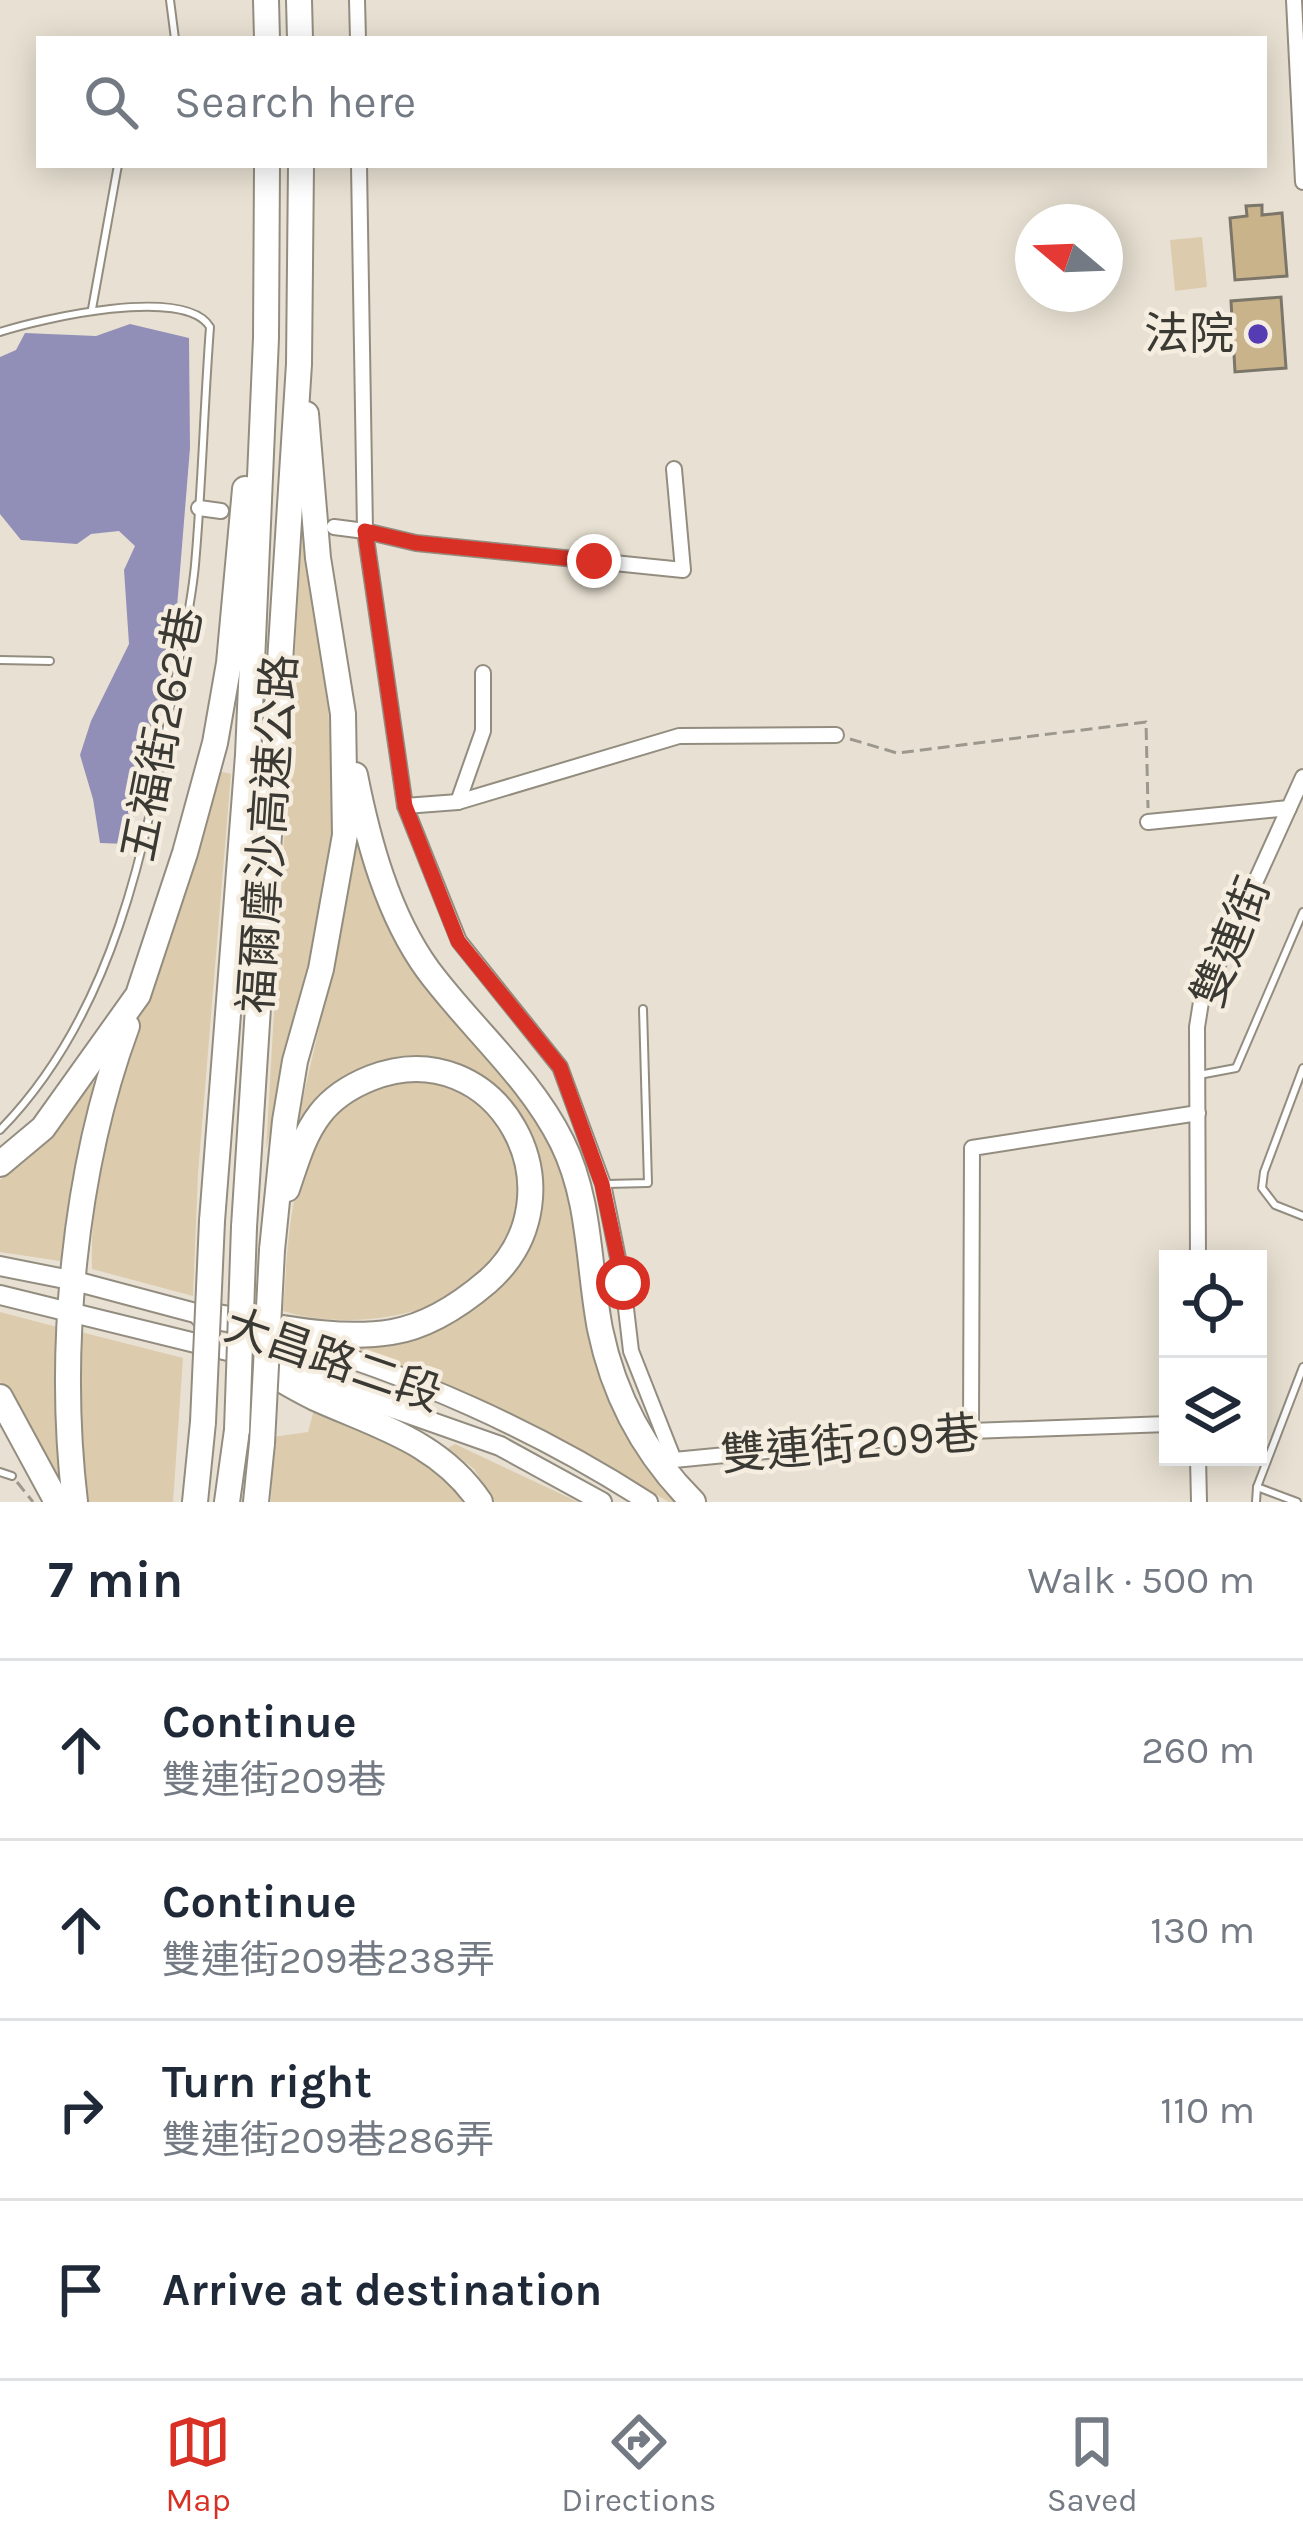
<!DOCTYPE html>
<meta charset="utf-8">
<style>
:root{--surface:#fff;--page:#f6f6f7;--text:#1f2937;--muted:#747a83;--line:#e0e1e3;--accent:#d93025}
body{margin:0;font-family:Karla,"Noto Sans TC",sans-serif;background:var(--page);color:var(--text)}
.controls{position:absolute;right:36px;bottom:36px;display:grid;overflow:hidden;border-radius:0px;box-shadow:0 6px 30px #0003}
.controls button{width:108px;height:108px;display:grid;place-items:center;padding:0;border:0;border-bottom:3px solid var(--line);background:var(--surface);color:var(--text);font:60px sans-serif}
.compass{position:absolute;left:1015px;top:204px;width:108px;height:108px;border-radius:50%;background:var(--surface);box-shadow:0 6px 30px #0003;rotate:289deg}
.stop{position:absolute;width:36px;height:36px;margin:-27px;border:9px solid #d93025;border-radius:50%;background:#fff}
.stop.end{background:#d93025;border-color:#fff;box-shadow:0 3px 12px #0008}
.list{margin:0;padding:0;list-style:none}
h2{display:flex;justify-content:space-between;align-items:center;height:156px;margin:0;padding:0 48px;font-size:51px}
h2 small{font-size:39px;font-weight:400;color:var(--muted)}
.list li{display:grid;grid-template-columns:78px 1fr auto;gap:36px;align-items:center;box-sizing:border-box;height:180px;padding:0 48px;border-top:3px solid var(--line)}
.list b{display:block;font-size:45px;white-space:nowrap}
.list p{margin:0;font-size:39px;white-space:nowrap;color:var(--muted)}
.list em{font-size:39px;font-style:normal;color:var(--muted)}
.icon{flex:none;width:66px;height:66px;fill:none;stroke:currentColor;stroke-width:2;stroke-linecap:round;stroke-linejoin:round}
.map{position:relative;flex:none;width:1303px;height:1502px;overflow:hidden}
.search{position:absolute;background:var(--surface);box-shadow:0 6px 30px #0003;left:36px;right:36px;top:36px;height:132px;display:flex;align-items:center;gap:30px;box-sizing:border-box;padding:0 42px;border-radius:0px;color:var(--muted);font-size:45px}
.sheet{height:876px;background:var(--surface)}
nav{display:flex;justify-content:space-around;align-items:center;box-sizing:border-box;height:168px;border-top:3px solid var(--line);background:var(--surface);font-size:33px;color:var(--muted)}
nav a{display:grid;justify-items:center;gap:6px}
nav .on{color:var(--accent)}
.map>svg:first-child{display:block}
</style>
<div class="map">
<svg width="1303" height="1502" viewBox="0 0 1303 1502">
<rect width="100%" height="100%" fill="#e8e1d3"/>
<g fill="#dccbac">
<path d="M 1202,237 L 1207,287 L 1175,291 L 1170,240 Z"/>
<path d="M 302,531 C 319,635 340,746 330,852 C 321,953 289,1051 266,1150 Z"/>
<path d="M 219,771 L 231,774 L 198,1173 L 193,1296 L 92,1269 C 88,1106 167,925 219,771 Z"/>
<path d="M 354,813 L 364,866 L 383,916 L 408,963 L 443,1011 L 514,1082 L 556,1149 L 579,1254 L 584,1302 L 684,1502 L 669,1502 L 540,1427 L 427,1377 L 333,1342 C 367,1336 420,1335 450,1323 C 486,1307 518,1274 530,1238 C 540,1208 546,1179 537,1148 C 519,1089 451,1051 391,1061 C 351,1068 320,1098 296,1128 L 339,942 Z"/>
<path d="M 412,1079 C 474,1090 515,1117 517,1184 C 517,1195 520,1209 517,1220 C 491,1313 362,1335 283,1311 C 291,1210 289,1097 412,1079 Z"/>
<path d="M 91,1082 L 100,1083 L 67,1262 L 0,1252 L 0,1180 C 39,1156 64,1119 91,1082 Z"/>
<path d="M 0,1312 L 61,1328 L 57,1442 L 66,1502 L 0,1381 Z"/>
<path d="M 81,1332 L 183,1358 L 173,1502 L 86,1502 L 77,1372 Z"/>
<path d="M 315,1406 L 425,1458 L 469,1502 L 271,1502 L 273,1437 L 308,1432 Z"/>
<path d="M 455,1444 L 578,1502 L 495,1502 L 474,1469 L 448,1448 Z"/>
</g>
<path fill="#918fb8" d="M 130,324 L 189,338 L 190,448 L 175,632 L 128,844 L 100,843 L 93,799 L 80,755 L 91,721 L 129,644 L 124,570 L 135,546 L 119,531 L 91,534 L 77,544 L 21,540 L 0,514 L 0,357 L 16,350 L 25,333 L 96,336 Z"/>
<g fill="#c9b38a" stroke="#7c766a" stroke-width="3">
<path d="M 1262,205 L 1262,215 L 1282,213 L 1287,276 L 1235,280 L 1230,218 L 1247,216 L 1246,206 Z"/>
<path d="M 1281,297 L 1286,368 L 1235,372 L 1231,301 Z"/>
</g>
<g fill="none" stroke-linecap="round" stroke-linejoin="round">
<g stroke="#938d80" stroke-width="10">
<g id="service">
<path d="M 170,0 L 175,39"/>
<path d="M 92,309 L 118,165"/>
<path d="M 0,332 C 40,319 185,285 210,327 C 204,406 202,486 195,565 C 191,608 181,650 173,692 C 147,846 113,1015 0,1130"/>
<path d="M 0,660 L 50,661"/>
<path d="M 1303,1068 L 1264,1172 L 1262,1188 L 1275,1205 L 1303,1216"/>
<path d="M 1199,1075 L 1236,1068 L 1303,912"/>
<path d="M 606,1184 L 648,1183 L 643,1009"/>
<path d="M 0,1472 L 12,1476"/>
<path d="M 1257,1487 L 1297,1502"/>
<path d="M 1256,1502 L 1257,1487 L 1303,1367"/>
</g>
</g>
<g stroke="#938d80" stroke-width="18">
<g id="minor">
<path d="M 357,0 L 358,39"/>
<path d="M 1294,0 L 1303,182"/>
<path d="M 359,165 L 365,531 L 416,543 L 683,570 L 674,469"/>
<path d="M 199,508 L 221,511"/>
<path d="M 334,527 L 365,531 L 405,806 L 458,802 L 679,736 L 836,735"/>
<path d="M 458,802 L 483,731 L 483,673"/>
<path d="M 405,806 L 459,941 L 560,1067 L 603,1184 L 623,1283 L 631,1351 L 674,1460 L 971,1431 L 1168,1424"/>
<path d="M 1148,822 L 1289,808"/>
<path d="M 1198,1259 L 1197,1027 L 1201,1002 L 1303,777"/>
<path d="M 971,1431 L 972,1148 L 1198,1113"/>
<path d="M 1198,1457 L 1199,1502"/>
</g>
</g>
<g stroke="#938d80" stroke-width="22">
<g id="secondary">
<path d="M 0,1266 L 75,1281 L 214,1318"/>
<path d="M 0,1295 L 236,1353 L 500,1446 L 602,1502"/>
<path d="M 281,1337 C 408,1373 537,1430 648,1502"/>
</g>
</g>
<g stroke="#938d80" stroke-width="28">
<g id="motorway">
<path d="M 266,0 L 267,39"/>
<path d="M 299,0 L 300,39"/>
<path d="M 355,775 C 368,841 388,915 428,970 C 471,1028 529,1076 562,1142 C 591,1200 588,1266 600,1329 C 614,1397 644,1453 693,1502"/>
<path d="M 0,1164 L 43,1128 L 138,995 L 185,853 L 215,743 L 229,663 L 245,489"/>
<path d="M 212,1221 L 248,755 L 266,338 L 267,165"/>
<path d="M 244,1227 L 299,364 L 301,165"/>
<path d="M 272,1250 L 285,1121 L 295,1061 L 321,969 L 345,835 L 343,714 L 318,558 L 306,414"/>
<path d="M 202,1315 C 263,1323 331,1342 392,1332 C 428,1326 460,1305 487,1282 C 588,1194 497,1029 371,1078 C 351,1086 333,1097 320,1114 C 303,1136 296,1163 287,1189"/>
<path d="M 248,1360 C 270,1373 292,1387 315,1398 C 377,1426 440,1442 480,1502"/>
<path d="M 0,1397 L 57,1502"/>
<path d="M 75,1502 C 57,1351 74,1169 127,1026"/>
<path d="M 195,1502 L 203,1422"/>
<path d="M 227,1502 L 237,1430"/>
<path d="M 256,1502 L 262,1443"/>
</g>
</g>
<g stroke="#9d988d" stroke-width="3" stroke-dasharray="12 6" stroke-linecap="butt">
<path d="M 850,739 L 897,753 L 1146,722 L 1148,808"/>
<path d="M 17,1482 L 33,1502"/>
</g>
<use href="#service" stroke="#fff" stroke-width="6"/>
<use href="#minor" stroke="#fff" stroke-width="14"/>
<use href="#secondary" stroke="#fff" stroke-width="18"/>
<use href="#motorway" stroke="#fff" stroke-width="24"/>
<g stroke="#938d80" stroke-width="28" stroke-linecap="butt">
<g id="motorway-bridge">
<path d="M 203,1422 L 212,1221"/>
<path d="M 237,1430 L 244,1227"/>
<path d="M 262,1443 L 272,1250"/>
</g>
</g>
<use href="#motorway-bridge" stroke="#fff" stroke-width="24"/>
</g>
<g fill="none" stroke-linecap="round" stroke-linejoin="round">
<path stroke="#d93025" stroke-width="15" d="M 594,561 L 416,543 L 365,531 L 405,806 L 458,941 L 560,1067 L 602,1184 L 623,1283"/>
</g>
<circle fill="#553cb3" stroke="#f5eee0" stroke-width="4.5" cx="1258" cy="334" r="12"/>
<g text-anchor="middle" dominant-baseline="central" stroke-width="9" stroke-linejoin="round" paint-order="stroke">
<g font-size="45" fill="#3b3933" stroke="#f5eee0" text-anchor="end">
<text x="1234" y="334">法院</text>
</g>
<g font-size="45" fill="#3b3933" stroke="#f5eee0">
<text transform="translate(162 734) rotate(-79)">五福街262巷</text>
<text transform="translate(268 834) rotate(-86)">福爾摩沙高速公路</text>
<text transform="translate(1231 942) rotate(-68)">雙連街</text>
<text transform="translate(333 1360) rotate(19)">大昌路二段</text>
<text transform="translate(850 1444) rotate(-5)">雙連街209巷</text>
</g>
</g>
</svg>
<div class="controls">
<button><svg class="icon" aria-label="locate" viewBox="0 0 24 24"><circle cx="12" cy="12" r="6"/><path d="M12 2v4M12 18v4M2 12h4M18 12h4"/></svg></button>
<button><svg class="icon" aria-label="layers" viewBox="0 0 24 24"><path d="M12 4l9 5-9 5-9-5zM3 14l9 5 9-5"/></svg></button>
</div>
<svg class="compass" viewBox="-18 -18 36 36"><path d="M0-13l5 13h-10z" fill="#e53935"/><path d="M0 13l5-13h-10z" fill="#747a83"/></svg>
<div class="stop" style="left:623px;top:1283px"></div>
<div class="stop end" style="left:594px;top:561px"></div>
<div class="search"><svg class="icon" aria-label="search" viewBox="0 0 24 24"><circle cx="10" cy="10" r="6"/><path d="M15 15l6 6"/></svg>Search here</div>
</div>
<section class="sheet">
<h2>7 min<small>Walk · 500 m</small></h2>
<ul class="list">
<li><svg class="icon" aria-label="ahead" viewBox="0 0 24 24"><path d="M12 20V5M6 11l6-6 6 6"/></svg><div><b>Continue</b><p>雙連街209巷</p></div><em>260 m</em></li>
<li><svg class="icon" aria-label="ahead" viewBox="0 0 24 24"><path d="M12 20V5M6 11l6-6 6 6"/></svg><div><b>Continue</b><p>雙連街209巷238弄</p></div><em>130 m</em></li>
<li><svg class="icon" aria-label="right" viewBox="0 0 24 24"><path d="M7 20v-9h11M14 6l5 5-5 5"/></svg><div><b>Turn right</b><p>雙連街209巷286弄</p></div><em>110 m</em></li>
<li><svg class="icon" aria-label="arrive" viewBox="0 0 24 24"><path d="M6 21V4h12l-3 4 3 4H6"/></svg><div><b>Arrive at destination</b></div></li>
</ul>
</section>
<nav>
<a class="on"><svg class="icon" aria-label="map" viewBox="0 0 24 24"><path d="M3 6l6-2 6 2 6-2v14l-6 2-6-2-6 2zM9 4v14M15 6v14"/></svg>Map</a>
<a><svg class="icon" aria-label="directions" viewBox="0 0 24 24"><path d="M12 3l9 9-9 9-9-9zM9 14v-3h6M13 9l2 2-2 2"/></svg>Directions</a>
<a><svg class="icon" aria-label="saved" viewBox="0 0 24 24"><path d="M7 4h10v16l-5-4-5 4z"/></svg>Saved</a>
</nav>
